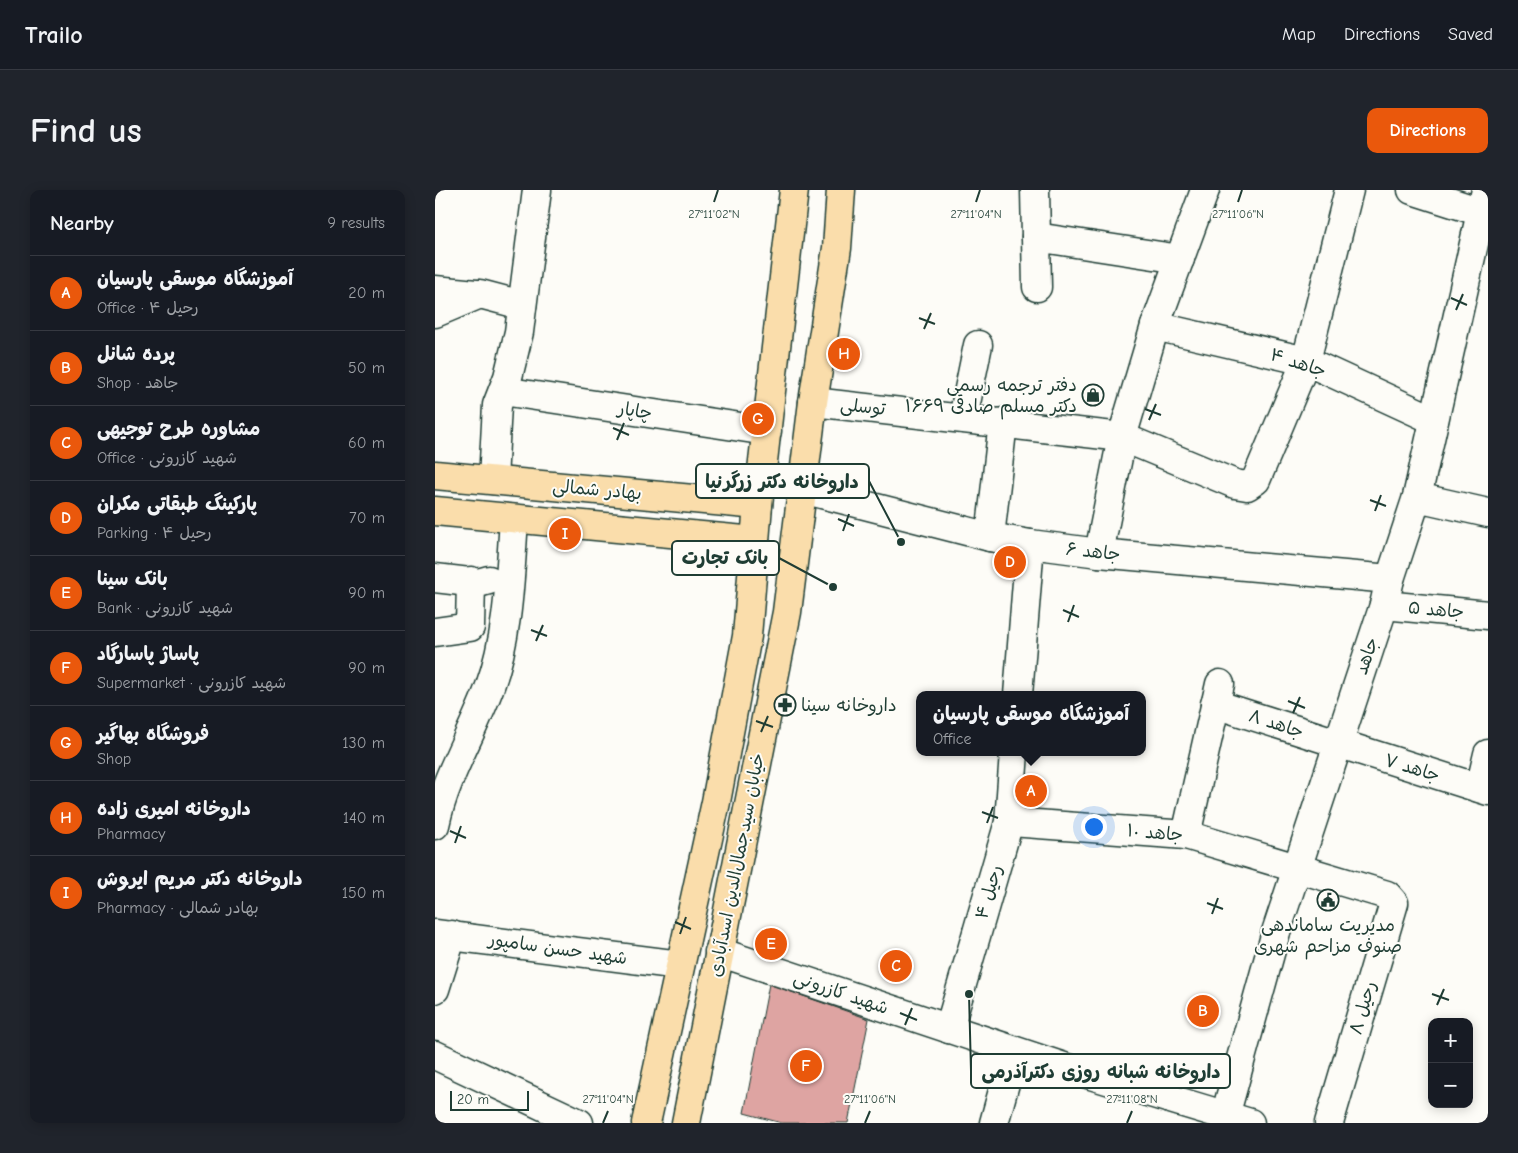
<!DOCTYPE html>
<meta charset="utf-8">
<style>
:root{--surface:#171b24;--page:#20242c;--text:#f1f3f6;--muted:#9ea1a6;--line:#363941;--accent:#ea580c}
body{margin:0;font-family:"Comic Neue","Playpen Sans Arabic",sans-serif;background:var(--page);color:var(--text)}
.controls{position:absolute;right:15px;bottom:15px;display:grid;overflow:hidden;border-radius:10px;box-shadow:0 2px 12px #0003}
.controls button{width:45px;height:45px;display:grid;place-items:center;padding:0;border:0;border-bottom:1px solid var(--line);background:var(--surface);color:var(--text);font:25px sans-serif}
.scale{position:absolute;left:15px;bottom:12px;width:79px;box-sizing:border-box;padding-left:5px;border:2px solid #1f3d34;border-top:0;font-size:14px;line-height:18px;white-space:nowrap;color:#1f3d34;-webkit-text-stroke:4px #fdfcf7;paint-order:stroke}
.you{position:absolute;left:658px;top:636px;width:18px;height:18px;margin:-12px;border:4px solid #fff;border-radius:50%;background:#1a73e8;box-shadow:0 0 0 8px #1a73e833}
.badge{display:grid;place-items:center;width:32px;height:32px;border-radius:50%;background:var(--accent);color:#fff;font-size:16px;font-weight:700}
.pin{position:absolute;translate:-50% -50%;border:2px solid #fff;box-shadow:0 1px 5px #0006}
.popup{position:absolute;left:481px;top:501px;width:230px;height:65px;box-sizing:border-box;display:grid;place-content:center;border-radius:10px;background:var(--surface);filter:drop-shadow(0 1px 4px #0005);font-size:16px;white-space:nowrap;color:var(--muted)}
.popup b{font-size:19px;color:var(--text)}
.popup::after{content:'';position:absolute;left:50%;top:100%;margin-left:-10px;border:10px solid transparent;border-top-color:var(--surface)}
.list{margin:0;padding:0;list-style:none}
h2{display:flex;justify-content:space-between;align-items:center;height:65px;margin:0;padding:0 20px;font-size:21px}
h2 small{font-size:16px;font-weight:400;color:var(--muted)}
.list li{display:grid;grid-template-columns:32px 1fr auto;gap:15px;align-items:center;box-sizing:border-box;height:75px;padding:0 20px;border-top:1px solid var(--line)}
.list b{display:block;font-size:19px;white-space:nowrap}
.list p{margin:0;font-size:16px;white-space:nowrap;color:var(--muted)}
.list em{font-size:16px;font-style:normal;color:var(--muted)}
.map{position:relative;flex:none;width:1053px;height:933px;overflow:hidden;border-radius:10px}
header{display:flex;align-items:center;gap:30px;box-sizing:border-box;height:70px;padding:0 25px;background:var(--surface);border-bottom:1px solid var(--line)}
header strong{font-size:24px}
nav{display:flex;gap:28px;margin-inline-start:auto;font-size:18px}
.intro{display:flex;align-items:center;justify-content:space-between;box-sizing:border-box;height:120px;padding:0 30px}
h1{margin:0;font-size:35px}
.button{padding:12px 22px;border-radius:10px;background:var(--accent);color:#fff;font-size:18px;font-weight:700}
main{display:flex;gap:30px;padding:0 30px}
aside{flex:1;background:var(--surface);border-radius:10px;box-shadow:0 2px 12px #0003}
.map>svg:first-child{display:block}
</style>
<header>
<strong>Trailo</strong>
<nav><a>Map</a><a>Directions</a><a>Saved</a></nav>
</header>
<div class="intro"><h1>Find us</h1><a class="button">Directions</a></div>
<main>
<aside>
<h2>Nearby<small>9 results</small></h2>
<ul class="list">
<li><span class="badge">A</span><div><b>آموزشگاه موسقی پارسیان</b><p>Office · رحیل ۴</p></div><em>20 m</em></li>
<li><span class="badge">B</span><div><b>پرده شانل</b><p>Shop · جاهد</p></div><em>50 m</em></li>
<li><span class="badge">C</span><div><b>مشاوره طرح توجیهی</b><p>Office · شهید کازرونی</p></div><em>60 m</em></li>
<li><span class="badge">D</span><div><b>پارکینگ طبقاتی مکران</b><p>Parking · رحیل ۴</p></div><em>70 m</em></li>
<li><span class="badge">E</span><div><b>بانک سینا</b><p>Bank · شهید کازرونی</p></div><em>90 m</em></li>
<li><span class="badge">F</span><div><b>پاساژ پاسارگاد</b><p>Supermarket · شهید کازرونی</p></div><em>90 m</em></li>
<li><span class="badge">G</span><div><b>فروشگاه بهاگیر</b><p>Shop</p></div><em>130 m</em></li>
<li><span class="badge">H</span><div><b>داروخانه امیری زاده</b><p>Pharmacy</p></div><em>140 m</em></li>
<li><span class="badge">I</span><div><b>داروخانه دکتر مریم ایروش</b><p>Pharmacy · بهادر شمالی</p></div><em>150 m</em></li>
</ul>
</aside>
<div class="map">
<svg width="1053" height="933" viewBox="0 0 1053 933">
<rect width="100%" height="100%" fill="#fdfcf7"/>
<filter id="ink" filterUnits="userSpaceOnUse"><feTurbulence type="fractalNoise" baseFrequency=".02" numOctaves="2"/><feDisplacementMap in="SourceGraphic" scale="10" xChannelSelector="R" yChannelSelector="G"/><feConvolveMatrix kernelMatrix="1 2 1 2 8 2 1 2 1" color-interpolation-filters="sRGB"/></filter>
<g filter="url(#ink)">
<path fill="#dea4a2" stroke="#1f3d34" d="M 334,794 L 434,829 L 413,933 L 347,933 L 309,923 Z"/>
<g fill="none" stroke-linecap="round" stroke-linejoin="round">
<g stroke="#1f3d34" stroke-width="31">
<g id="minor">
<path d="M 600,0 L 601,47"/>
<path d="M 977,0 L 1046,22"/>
<path d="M 602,97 L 601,47 L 745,69"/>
<path d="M 0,100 L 41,104"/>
<path d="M 0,123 L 45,104 L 87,115"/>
<path d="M 720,136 L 871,171 L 999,230"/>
<path d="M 68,201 L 332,241"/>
<path d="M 378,212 L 687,247 L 800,294 L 812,296 L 821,290 L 871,171 L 914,0"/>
<path d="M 528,228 L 543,155"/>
<path d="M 58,290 L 62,215 L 73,187 L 84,142 L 102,0"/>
<path d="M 367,299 L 555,347 L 595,354 L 664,363 L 955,389"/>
<path d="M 982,307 L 1053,323"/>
<path d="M 555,347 L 568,232"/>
<path d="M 664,363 L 687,247 L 720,136 L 770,0"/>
<path d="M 0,388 L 43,393 L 54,390"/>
<path d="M 949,415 L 1053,425"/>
<path d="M 0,442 L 35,437 L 36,391"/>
<path d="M 583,505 L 595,354"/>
<path d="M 780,514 L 1053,601"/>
<path d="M 1045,598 L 1053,564"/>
<path d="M 574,632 L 751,645 L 952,705 L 959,713 L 894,933"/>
<path d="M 0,635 C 10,586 38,543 55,496 C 74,444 75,384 79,330"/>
<path d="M 751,645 L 785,494"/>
<path d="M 0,744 L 245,775"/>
<path d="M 284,762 L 629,877 L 815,933"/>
<path d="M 0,799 L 17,745"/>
<path d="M 514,839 L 574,632 L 579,562"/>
<path d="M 0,865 L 144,933"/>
<path d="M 790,926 L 841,742 L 949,415 L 955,389 L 982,307 L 1051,0"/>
<path d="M 559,933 L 579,861"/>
</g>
</g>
<g stroke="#1f3d34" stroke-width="31">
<g id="major">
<path d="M 0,285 L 323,315"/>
<path d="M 0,321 L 320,351"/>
<path d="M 211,933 L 281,612 L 312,446 L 323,315 L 359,0"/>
<path d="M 251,933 L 352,422 L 378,212 L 402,58 L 406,0"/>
</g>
</g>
<use href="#minor" stroke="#fdfcf7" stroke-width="28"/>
<use href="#major" stroke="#faddab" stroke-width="28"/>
</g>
</g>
<path fill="none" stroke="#1f3d34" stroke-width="2" d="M 279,12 L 283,0M 541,12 L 545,0M 803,12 L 807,0M 1016,108 L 1032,115M 1021,120 L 1028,104M 484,128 L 500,134M 489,139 L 496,123M 710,219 L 726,225M 714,230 L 721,214M 178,238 L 194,245M 182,250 L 189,233M 935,310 L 951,316M 940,321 L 946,305M 403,329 L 419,336M 408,341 L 414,324M 628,420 L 644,427M 633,432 L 639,415M 96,440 L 112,446M 101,451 L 108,435M 853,511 L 870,518M 858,523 L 865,507M 321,531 L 338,537M 326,542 L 333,526M 547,622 L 563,628M 552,633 L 558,617M 15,641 L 31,648M 20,653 L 26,636M 772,713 L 788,719M 777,724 L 783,708M 240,732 L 256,739M 245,744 L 251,727M 997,804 L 1014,810M 1002,815 L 1009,799M 465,823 L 482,830M 470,835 L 477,818M 168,933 L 173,921M 430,933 L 435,921M 692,933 L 697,921"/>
<defs>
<g id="shop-ring" transform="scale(1.125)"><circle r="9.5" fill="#fdfcf7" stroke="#1f3d34" stroke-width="1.5"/><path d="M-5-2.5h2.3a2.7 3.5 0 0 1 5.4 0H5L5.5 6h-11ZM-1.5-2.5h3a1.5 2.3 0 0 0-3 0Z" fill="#1f3d34"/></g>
<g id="pharmacy-ring" transform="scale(1.125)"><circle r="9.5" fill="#fdfcf7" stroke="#1f3d34" stroke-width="1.5"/><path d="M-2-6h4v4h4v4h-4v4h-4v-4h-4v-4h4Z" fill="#1f3d34"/></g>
<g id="civic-ring" transform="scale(1.125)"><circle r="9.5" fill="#fdfcf7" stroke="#1f3d34" stroke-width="1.5"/><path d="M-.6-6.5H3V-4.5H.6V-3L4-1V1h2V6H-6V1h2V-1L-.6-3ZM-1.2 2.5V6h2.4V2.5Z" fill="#1f3d34"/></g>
</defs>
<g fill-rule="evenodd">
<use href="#shop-ring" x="658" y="205"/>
<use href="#pharmacy-ring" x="350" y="515"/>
<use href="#civic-ring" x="893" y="710"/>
</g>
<g text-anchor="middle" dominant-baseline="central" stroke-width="4" stroke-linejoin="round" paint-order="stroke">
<g font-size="18" fill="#1f3d34" stroke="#fdfcf7">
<text transform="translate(863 173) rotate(18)">جاهد ۴</text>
<text transform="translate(428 217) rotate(6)">توسلی</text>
<text transform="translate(200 221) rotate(9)">چاپار</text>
<text transform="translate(162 300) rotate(5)">بهادر شمالی</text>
<text transform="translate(658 362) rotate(6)">جاهد ۶</text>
<text transform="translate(1001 420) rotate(5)">جاهد ۵</text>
<text transform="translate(932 466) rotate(-71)">جاهد</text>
<text transform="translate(841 534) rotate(18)">جاهد ۸</text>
<text transform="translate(977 578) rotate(17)">جاهد ۷</text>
<text transform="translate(720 643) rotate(5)">جاهد ۱۰</text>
<text transform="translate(302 675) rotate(-79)">خیابان سیدجمال‌الدین اسدآبادی</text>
<text transform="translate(554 702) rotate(-74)">رحیل ۴</text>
<text transform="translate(123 759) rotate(8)">شهید حسن سامپور</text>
<text transform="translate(406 803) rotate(19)">شهید کازرونی</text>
<text transform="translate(928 818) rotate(-74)">رحیل ۸</text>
</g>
<g font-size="18" fill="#1f3d34" stroke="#fdfcf7" text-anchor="end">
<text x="642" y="195">دفتر ترجمه رسمی<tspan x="642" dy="21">۱۶۶۹ دکتر مسلم صادقی</tspan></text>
<text x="366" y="515" text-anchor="start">داروخانه سینا</text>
<text x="893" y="735" text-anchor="middle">مدیریت ساماندهی<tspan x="893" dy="21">صنوف مزاحم شهری</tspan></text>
</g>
</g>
<g font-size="12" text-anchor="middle" fill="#1f3d34" stroke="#fdfcf7" stroke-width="4" stroke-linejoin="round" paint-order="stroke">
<text x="279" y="28">27°11'02"N</text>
<text x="541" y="28">27°11'04"N</text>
<text x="803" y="28">27°11'06"N</text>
<text x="173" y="913">27°11'04"N</text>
<text x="435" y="913">27°11'06"N</text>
<text x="697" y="913">27°11'08"N</text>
</g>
<path fill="none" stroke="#1f3d34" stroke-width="2" d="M466 352L434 291M398 397L344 368M534 804L536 881"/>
<g fill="#1f3d34" stroke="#fdfcf7" stroke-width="2">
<circle cx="466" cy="352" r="5"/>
<circle cx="398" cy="397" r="5"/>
<circle cx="534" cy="804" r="5"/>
</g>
<g fill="#fdfcf7" stroke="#1f3d34" stroke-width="2">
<rect x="261" y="274" width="173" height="34" rx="5"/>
<rect x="237" y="351" width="107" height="34" rx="5"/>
<rect x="536" y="864" width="259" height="34" rx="5"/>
</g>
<g font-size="19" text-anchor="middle" font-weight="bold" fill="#1f3d34">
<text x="347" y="298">داروخانه دکتر زرگرنیا</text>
<text x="290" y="374">بانک تجارت</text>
<text x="666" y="888">داروخانه شبانه روزی دکترآذرمی</text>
</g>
</svg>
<div class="controls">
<button>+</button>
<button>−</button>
</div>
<div class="scale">20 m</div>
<div class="you"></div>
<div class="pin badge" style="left:596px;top:601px">A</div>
<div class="popup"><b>آموزشگاه موسقی پارسیان</b>Office</div>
<div class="pin badge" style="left:768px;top:821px">B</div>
<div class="pin badge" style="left:461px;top:776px">C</div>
<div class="pin badge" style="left:575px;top:372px">D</div>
<div class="pin badge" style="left:336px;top:754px">E</div>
<div class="pin badge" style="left:371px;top:876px">F</div>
<div class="pin badge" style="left:323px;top:229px">G</div>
<div class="pin badge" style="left:409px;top:164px">H</div>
<div class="pin badge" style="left:130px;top:344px">I</div>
</div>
</main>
